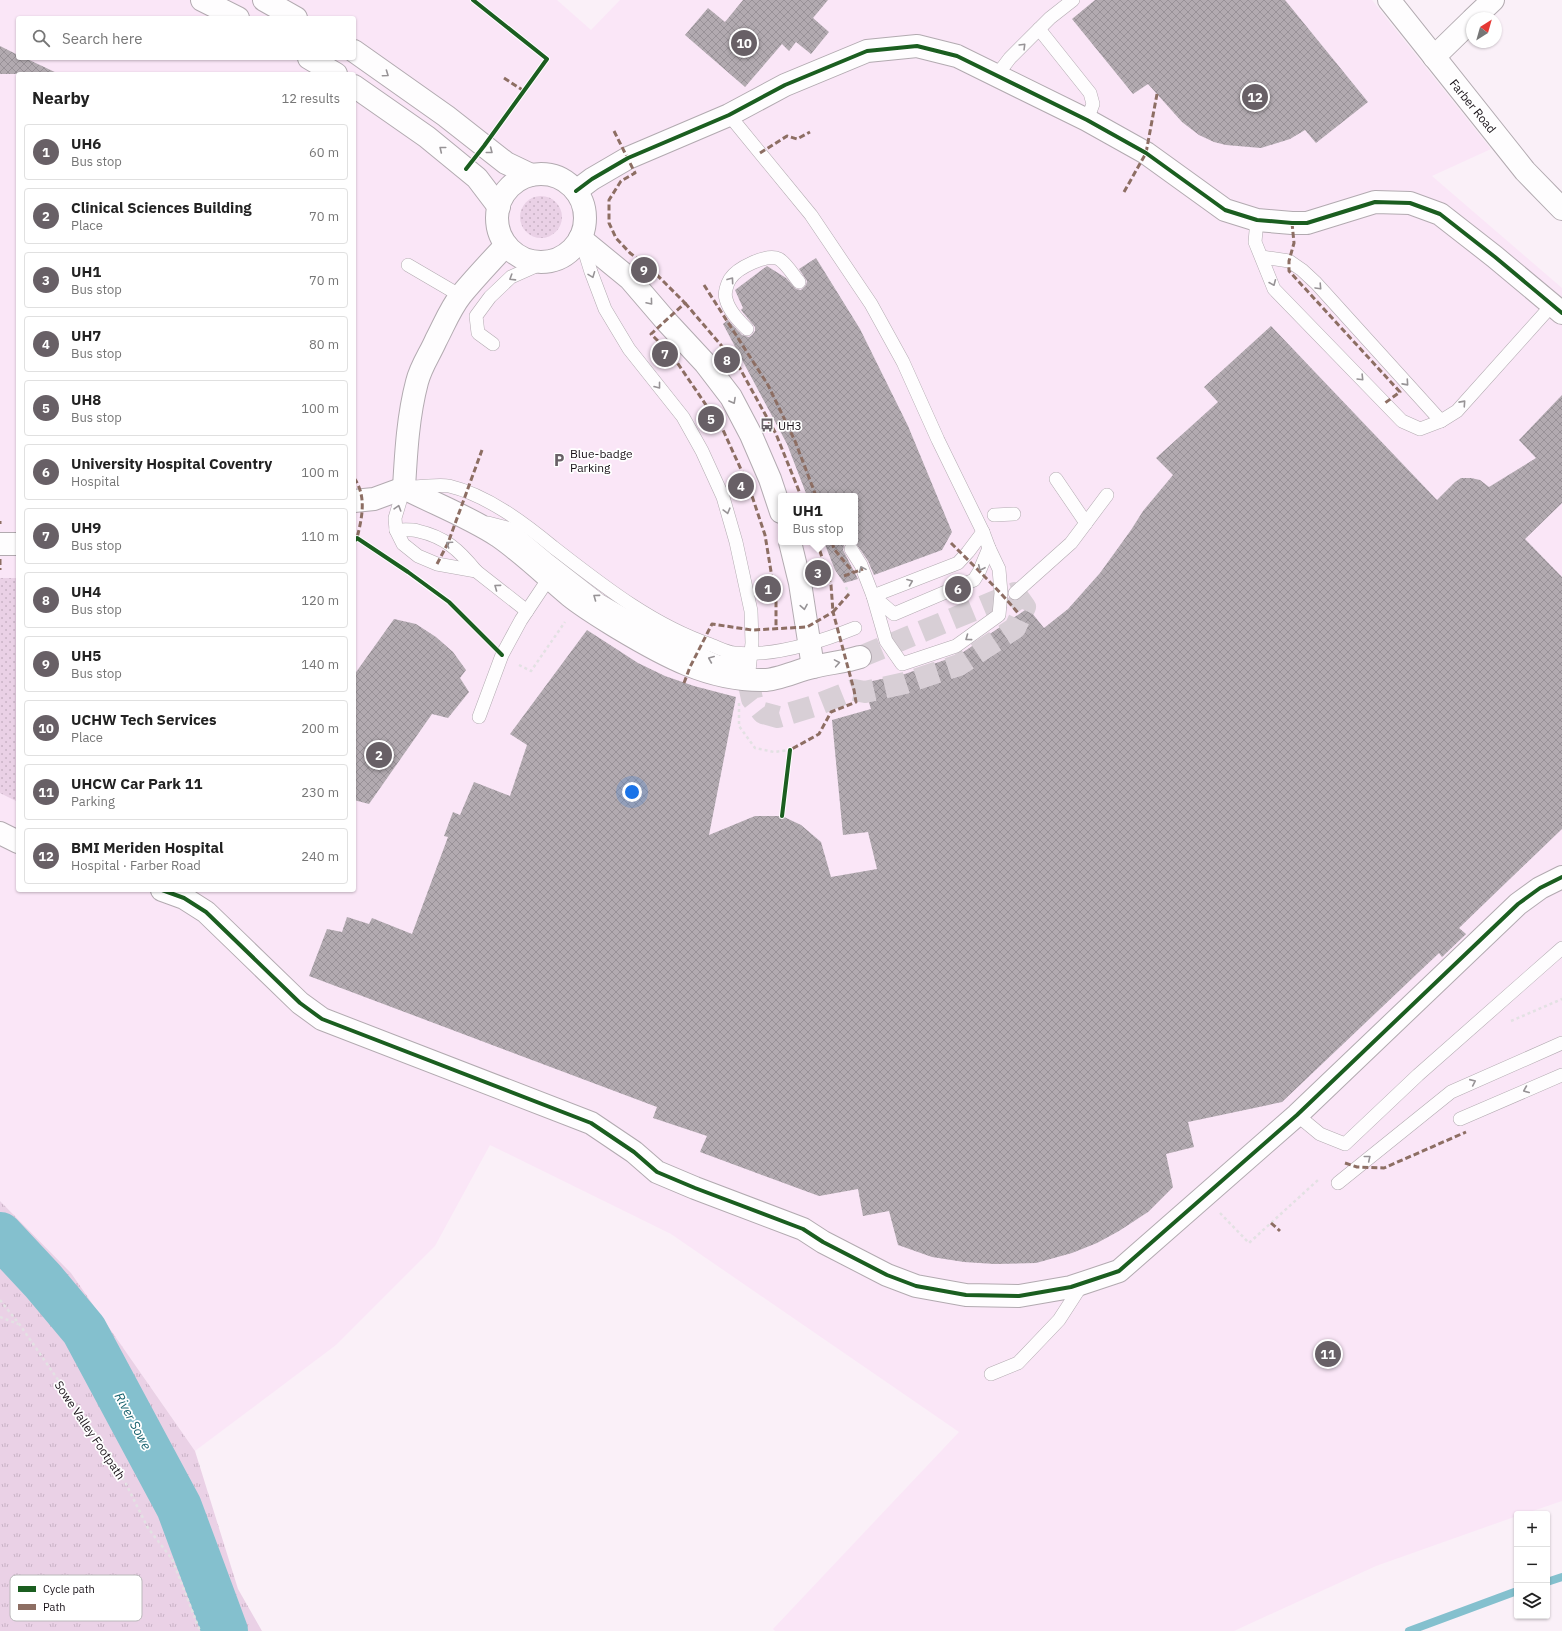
<!DOCTYPE html>
<meta charset="utf-8">
<style>
:root{--surface:#fff;--page:#f6f6f6;--text:#222;--muted:#767676;--line:#e0e0e0;--accent:#686066}
body{margin:0;font-family:"IBM Plex Sans",sans-serif;background:var(--page);color:var(--text)}
.controls{position:absolute;right:12px;bottom:12px;display:grid;overflow:hidden;border-radius:4px;box-shadow:0 1px 3px #0004}
.controls button{width:36px;height:36px;display:grid;place-items:center;padding:0;border:0;border-bottom:1px solid var(--line);background:var(--surface);color:var(--text);font:20px sans-serif}
.compass{position:absolute;left:1466px;top:12px;width:36px;height:36px;border-radius:50%;background:var(--surface);box-shadow:0 1px 3px #0004;rotate:37deg}
.you{position:absolute;left:632px;top:792px;width:14px;height:14px;margin:-10px;border:3px solid #fff;border-radius:50%;background:#1a73e8;box-shadow:0 0 0 6px #1a73e833}
.badge{display:grid;place-items:center;width:26px;height:26px;border-radius:50%;background:var(--accent);color:#fff;font-size:13px;font-weight:700}
.pin{position:absolute;translate:-50% -50%;border:2px solid #fff;box-shadow:0 1px 4px #0006}
.popup{position:absolute;left:778px;top:493px;width:80px;height:52px;box-sizing:border-box;display:grid;place-content:center;border-radius:4px;background:var(--surface);filter:drop-shadow(0 1px 3px #0005);font-size:13px;white-space:nowrap;color:var(--muted)}
.popup b{font-size:15px;color:var(--text)}
.popup::after{content:'';position:absolute;left:50%;top:100%;margin-left:-8px;border:8px solid transparent;border-top-color:var(--surface)}
.list{margin:0;padding:0;list-style:none}
h2{display:flex;justify-content:space-between;align-items:center;height:52px;margin:0;padding:0 16px;font-size:17px}
h2 small{font-size:13px;font-weight:400;color:var(--muted)}
.list li{display:grid;grid-template-columns:26px 1fr auto;gap:12px;align-items:center;box-sizing:border-box;height:56px;margin:0 8px 8px;padding:0 8px;border:1px solid var(--line);border-radius:4px}
.list b{display:block;font-size:15px;white-space:nowrap}
.list p{margin:0;font-size:13px;white-space:nowrap;color:var(--muted)}
.list em{font-size:13px;font-style:normal;color:var(--muted)}
.icon{flex:none;width:22px;height:22px;fill:none;stroke:currentColor;stroke-width:2;stroke-linecap:round;stroke-linejoin:round}
.map{position:relative;flex:none;width:1562px;height:1631px;overflow:hidden}
.search{position:absolute;background:var(--surface);box-shadow:0 1px 3px #0004;left:16px;top:16px;width:340px;height:44px;display:flex;align-items:center;gap:10px;box-sizing:border-box;padding:0 14px;border-radius:4px;color:var(--muted);font-size:15px}
.panel{position:absolute;background:var(--surface);box-shadow:0 1px 3px #0004;left:16px;top:72px;width:340px;height:820px;border-radius:4px}
.map>svg:first-child{display:block}
</style>
<div class="map">
<svg width="1562" height="1631" viewBox="0 0 1562 1631">
<defs>
<pattern id="grass-dots" width="8" height="8" patternUnits="userSpaceOnUse"><rect width="8" height="8" fill="#ead1e6"/><path d="M2 2h.1M6 6h.1" fill="none" stroke="#c8b2c5" stroke-width="1.8" stroke-linecap="round"/></pattern>
<pattern id="park-tufts" width="24" height="20" patternUnits="userSpaceOnUse"><rect width="24" height="20" fill="#ead1e6"/><path d="M3 7l-1-3M5 7V3M7 7l1-3M15 17l-1-3M17 17v-4M19 17l1-3" fill="none" stroke="#c8b2c5"/></pattern>
<pattern id="building-cross-hatch" width="8" height="8" patternUnits="userSpaceOnUse"><rect width="8" height="8" fill="#b2aab0"/><path d="M0 0l8 8M0 8l8-8" fill="none" stroke="#989197"/></pattern>
</defs>
<rect width="100%" height="100%" fill="#faf0f8"/>
<path fill="#fae6f7" fill-rule="evenodd" d="M 0,0 L 557,0 L 591,30 L 620,0 L 1372,0 L 1491,149 L 1432,176 L 1562,288 L 1562,1501 L 1524,1514 L 1517,1514 L 1517,1516 L 1376,1566 L 1234,1631 L 775,1631 L 773,1629 L 959,1432 L 671,1234 L 490,1145 L 435,1246 L 336,1345 L 195,1451 L 71,1273 L 0,1201 ZM 18,18 L 354,18 L 354,58 L 18,58 ZM 18,74 L 354,74 L 354,890 L 18,890 ZM 781,496 L 855,496 L 855,542 L 781,542 Z"/>
<g fill="url(#grass-dots)">
<circle cx="541" cy="217" r="21"/>
<path d="M 0,578 L 18,578 L 18,802 L 0,793 Z"/>
</g>
<path fill="url(#park-tufts)" d="M 0,1201 L 71,1273 L 195,1451 L 238,1589 L 262,1631 L 0,1631 Z"/>
<g fill="none" stroke-linecap="round" stroke-linejoin="round">
<g stroke="#84c0ce" stroke-width="8">
<path d="M 1547,1582 L 1562,1577"/>
<path d="M 1409,1631 L 1517,1591"/>
</g>
<path stroke="#84c0ce" stroke-width="46" d="M 0,1235 L 43,1281 L 84,1330 L 179,1507 L 225,1631"/>
</g>
<g fill="url(#building-cross-hatch)">
<path d="M 743,0 L 828,0 L 813,18 L 829,32 L 811,54 L 796,42 L 789,51 L 782,44 L 745,87 L 685,35 L 708,8 L 725,22 Z"/>
<path d="M 1095,0 L 1285,0 L 1368,102 L 1316,143 L 1305,130 L 1290,139 L 1261,148 L 1226,145 L 1214,142 L 1199,135 L 1182,122 L 1148,84 L 1133,94 L 1072,19 Z"/>
<path d="M 0,46 L 18,55 L 18,58 L 25,58 L 59,74 L 0,74 Z"/>
<path d="M 816,258 L 860,329 L 908,426 L 952,532 L 942,550 L 874,575 L 868,561 L 855,542 L 855,496 L 807,496 L 787,444 L 723,324 L 728,320 L 742,335 L 749,337 L 752,335 L 755,331 L 755,327 L 741,310 L 743,308 L 735,290 L 767,266 L 786,278 L 796,289 L 801,290 L 806,285 L 807,281 L 799,269 Z"/>
<path d="M 1271,326 L 1437,500 L 1455,482 L 1461,478 L 1471,478 L 1480,480 L 1489,487 L 1536,458 L 1519,440 L 1562,395 L 1562,503 L 1525,539 L 1562,577 L 1562,829 L 1459,928 L 1466,934 L 1442,957 L 1439,953 L 1282,1102 L 1188,1122 L 1194,1147 L 1166,1154 L 1173,1187 L 1148,1212 L 1119,1231 L 1097,1243 L 1072,1253 L 1036,1263 L 995,1264 L 964,1262 L 932,1257 L 898,1245 L 889,1211 L 863,1216 L 858,1189 L 819,1196 L 700,1152 L 707,1136 L 653,1118 L 657,1107 L 309,976 L 327,929 L 342,932 L 347,917 L 369,924 L 372,918 L 412,934 L 448,837 L 444,836 L 453,812 L 460,815 L 474,782 L 510,796 L 527,745 L 510,734 L 587,630 L 638,663 L 665,676 L 694,686 L 736,697 L 709,835 L 755,816 L 782,816 L 801,825 L 821,842 L 831,877 L 877,869 L 868,832 L 843,835 L 832,720 L 871,709 L 863,683 L 905,674 L 959,655 L 1028,608 L 1044,628 L 1068,609 L 1100,573 L 1131,530 L 1143,511 L 1173,475 L 1156,458 L 1218,402 L 1204,387 Z"/>
<path d="M 824,542 L 847,542 L 844,545 L 843,550 L 858,579 L 844,583 L 835,570 Z"/>
<path d="M 394,619 L 416,624 L 436,637 L 453,652 L 466,670 L 460,678 L 469,692 L 448,718 L 432,714 L 369,804 L 354,800 L 354,675 Z"/>
</g>
<g fill="none" stroke-linecap="round" stroke-linejoin="round">
<path stroke="#d8cfd6" stroke-width="22" stroke-dasharray="22 11" stroke-linecap="butt" d="M 748,680 L 752,699 L 763,713 L 778,717 L 814,706 L 854,690 L 865,692 L 905,683 L 959,665 L 1015,628 L 1025,607 L 1015,593 L 860,657"/>
<g stroke="#b2aab0" stroke-width="14">
<g id="lane">
<path d="M 1039,29 L 1050,18 L 1073,0"/>
<path d="M 997,75 L 1010,58 L 1039,29 L 1090,93 L 1093,104 L 1087,120"/>
<path d="M 729,115 L 811,215 L 871,304 L 903,362 L 938,440 L 983,532 L 989,548 L 979,572 L 974,580 L 894,614 L 873,596 L 861,565 L 851,549"/>
<path d="M 1257,220 L 1255,242 L 1274,289 L 1402,421 L 1420,429 L 1441,421 L 1457,411 L 1552,305"/>
<path d="M 581,240 L 591,272 L 605,309 L 629,349 L 683,417 L 702,451 L 723,497 L 736,542 L 751,611 L 752,643 L 748,680"/>
<path d="M 1262,257 L 1289,261 L 1302,270 L 1316,283 L 1441,421"/>
<path d="M 408,265 L 461,296"/>
<path d="M 747,329 C 739,321 729,311 726,299 C 724,293 727,284 730,279 C 737,268 767,253 779,259 C 787,264 793,275 799,282"/>
<path d="M 493,344 L 478,333 L 476,316 L 490,297 L 511,277 L 547,261"/>
<path d="M 1056,479 L 1086,523"/>
<path d="M 994,515 L 1014,514"/>
<path d="M 488,523 L 511,529 L 549,561 L 599,600 L 664,638 L 718,662 L 749,666"/>
<path d="M 396,530 C 403,530 411,529 418,531 C 445,537 459,550 476,571"/>
<path d="M 983,532 L 968,552 L 958,563 L 873,596 L 886,641 L 902,664 L 956,646 L 999,615 L 1001,593 L 999,569 L 989,548"/>
<path d="M 1015,593 L 1071,543 L 1107,495"/>
<path d="M 527,611 L 476,571 L 437,564 L 418,556 L 403,544 L 396,530 L 395,518 L 404,488 C 416,487 439,484 449,486 C 487,495 524,523 553,547 C 602,585 652,625 711,645 C 719,648 727,652 734,653 C 772,657 820,642 855,628"/>
<path d="M 479,717 L 502,655 L 521,620 L 549,578"/>
<path d="M 1297,1115 L 1320,1134 L 1345,1144 L 1418,1075 L 1562,948"/>
<path d="M 1460,1119 L 1562,1075"/>
<path d="M 1338,1183 L 1451,1092 L 1562,1043"/>
<path d="M 991,1374 L 1018,1363 L 1059,1320 L 1083,1283"/>
</g>
</g>
<g stroke="#b2aab0" stroke-width="24">
<g id="street">
<path d="M 202,0 L 238,18"/>
<path d="M 264,0 L 296,18"/>
<path d="M 1389,0 L 1525,171 L 1562,209"/>
<path d="M 1474,18 L 1493,0"/>
<path d="M 354,51 L 446,116 L 506,163 L 531,175"/>
<path d="M 1434,57 L 1472,20"/>
<path d="M 309,58 L 336,74"/>
<path d="M 354,86 L 427,137 L 477,178 L 499,207"/>
<circle cx="541" cy="218" r="44"/>
<path d="M 576,191 L 592,179 L 628,158 L 729,115 L 785,85 L 867,51 L 917,46 L 957,56 L 1087,120 L 1146,153 L 1225,210 L 1257,220 L 1292,223 L 1307,223 L 1375,202 L 1410,203 L 1440,214 L 1495,257 L 1562,313"/>
<path d="M 580,238 L 630,279 L 666,321 L 705,363 L 731,397 L 751,435 L 770,479 L 781,512"/>
<path d="M 404,488 C 406,453 408,416 417,382 C 421,366 430,354 436,340 C 444,325 450,309 461,295 C 475,278 491,261 506,245"/>
<path d="M 354,501 L 374,499 L 404,488 C 435,504 469,517 498,536 C 524,554 546,576 570,596 C 585,608 602,618 618,628 C 663,655 709,681 764,680 C 777,680 799,670 813,667 C 829,663 845,662 860,657"/>
<path d="M 790,542 L 800,583 L 813,667"/>
<path d="M 0,544 L 18,544"/>
<path d="M 0,833 L 18,842"/>
<path d="M 162,890 L 184,898 L 206,912 L 300,1003 L 322,1019 L 591,1123 L 634,1152 L 657,1172 L 695,1188 L 803,1229 L 823,1242 L 887,1275 L 916,1286 L 966,1295 L 1019,1296 L 1071,1287 L 1119,1271 L 1297,1115 L 1518,904 L 1540,888 L 1562,877"/>
</g>
</g>
<g stroke="#e3e1e3" stroke-width="2.5" stroke-dasharray="3 3" stroke-linecap="butt">
<path d="M 846,587 L 849,594"/>
<path d="M 519,665 L 531,671 L 565,622"/>
<path d="M 739,703 L 739,726 L 755,748 L 774,752 L 790,750"/>
<path d="M 1511,1021 L 1562,999"/>
<path d="M 1220,1213 L 1249,1243 L 1318,1180"/>
<path d="M 0,1300 L 20,1325 L 104,1446 L 120,1472 L 148,1528 L 172,1559 L 200,1631"/>
<path d="M 0,1317 L 18,1324"/>
</g>
<use href="#lane" stroke="#fefdfe" stroke-width="13"/>
<use href="#street" stroke="#fefdfe" stroke-width="22"/>
<g stroke="#8d6e63" stroke-width="3" stroke-dasharray="6 3" stroke-linecap="butt">
<path d="M 504,78 L 524,91"/>
<path d="M 614,131 L 635,173 L 621,181 L 609,200 L 609,223 L 616,238 L 630,253 L 652,270 L 685,303 L 651,334 L 672,355 L 723,430 L 749,487 L 765,535 L 776,602 L 776,629"/>
<path d="M 760,153 L 787,136 L 797,139 L 810,132"/>
<path d="M 1124,192 L 1146,153 L 1157,94"/>
<path d="M 1292,223 L 1294,243 L 1289,261 L 1289,271 L 1400,392 L 1385,403"/>
<path d="M 704,285 L 768,385 L 795,441 L 816,496"/>
<path d="M 685,303 L 738,365 L 776,434 L 801,496"/>
<path d="M 354,478 C 367,496 362,518 357,538"/>
<path d="M 0,524 L 0,521"/>
<path d="M 817,542 L 831,585 L 833,612"/>
<path d="M 832,542 L 834,549 L 853,572"/>
<path d="M 951,543 C 974,566 998,589 1019,614"/>
<path d="M 0,559 L 0,570"/>
<path d="M 437,564 L 448,543 L 482,450"/>
<path d="M 844,576 L 863,569"/>
<path d="M 833,612 L 849,594"/>
<path d="M 684,683 L 690,667 L 712,624 L 752,630 L 807,627 L 833,612 L 854,690 L 856,702 L 831,712 L 819,734 L 790,750"/>
<path d="M 1345,1163 L 1357,1167 L 1384,1168 L 1466,1132"/>
<path d="M 1271,1223 L 1280,1231"/>
</g>
<g stroke="#fff" stroke-width="6">
<g id="cycleway">
<path d="M 466,169 L 484,146 L 547,59 L 473,0"/>
<path d="M 576,191 L 592,179 L 628,158 L 729,115 L 785,85 L 867,51 L 917,46 L 957,56 L 1087,120 L 1146,153 L 1225,210 L 1257,220 L 1292,223 L 1307,223 L 1375,202 L 1410,203 L 1440,214 L 1495,257 L 1562,313"/>
<path d="M 354,541 L 357,538 L 408,572 L 449,602 L 502,655"/>
<path d="M 782,816 L 790,750"/>
<path d="M 162,890 L 184,898 L 206,912 L 300,1003 L 322,1019 L 591,1123 L 634,1152 L 657,1172 L 695,1188 L 803,1229 L 823,1242 L 887,1275 L 916,1286 L 966,1295 L 1019,1296 L 1071,1287 L 1119,1271 L 1297,1115 L 1518,904 L 1540,888 L 1562,877"/>
</g>
</g>
<use href="#cycleway" stroke="#1b5e20" stroke-width="4"/>
</g>
<defs><path id="oneway-chevron" d="M-2-3.5L2.5 0L-2 3.5" fill="none" stroke-width="1.6" stroke-linecap="round" stroke-linejoin="round"/></defs>
<g stroke="#979396">
<use href="#oneway-chevron" transform="translate(1023 46) rotate(-45)"/>
<use href="#oneway-chevron" transform="translate(386 74) rotate(35)"/>
<use href="#oneway-chevron" transform="translate(442 149) rotate(-141)"/>
<use href="#oneway-chevron" transform="translate(490 151) rotate(38)"/>
<use href="#oneway-chevron" transform="translate(592 275) rotate(69)"/>
<use href="#oneway-chevron" transform="translate(512 278) rotate(148)"/>
<use href="#oneway-chevron" transform="translate(731 280) rotate(-54)"/>
<use href="#oneway-chevron" transform="translate(1273 283) rotate(67)"/>
<use href="#oneway-chevron" transform="translate(1319 287) rotate(47)"/>
<use href="#oneway-chevron" transform="translate(650 302) rotate(50)"/>
<use href="#oneway-chevron" transform="translate(1361 378) rotate(46)"/>
<use href="#oneway-chevron" transform="translate(1406 383) rotate(48)"/>
<use href="#oneway-chevron" transform="translate(658 386) rotate(52)"/>
<use href="#oneway-chevron" transform="translate(733 401) rotate(61)"/>
<use href="#oneway-chevron" transform="translate(1463 403) rotate(-48)"/>
<use href="#oneway-chevron" transform="translate(398 508) rotate(-73)"/>
<use href="#oneway-chevron" transform="translate(727 511) rotate(75)"/>
<use href="#oneway-chevron" transform="translate(449 544) rotate(-145)"/>
<use href="#oneway-chevron" transform="translate(981 568) rotate(115)"/>
<use href="#oneway-chevron" transform="translate(862 569) rotate(-114)"/>
<use href="#oneway-chevron" transform="translate(910 582) rotate(-21)"/>
<use href="#oneway-chevron" transform="translate(497 587) rotate(-144)"/>
<use href="#oneway-chevron" transform="translate(596 597) rotate(-144)"/>
<use href="#oneway-chevron" transform="translate(804 607) rotate(80)"/>
<use href="#oneway-chevron" transform="translate(968 638) rotate(144)"/>
<use href="#oneway-chevron" transform="translate(711 659) rotate(-157)"/>
<use href="#oneway-chevron" transform="translate(837 663) rotate(-10)"/>
<use href="#oneway-chevron" transform="translate(1473 1082) rotate(-24)"/>
<use href="#oneway-chevron" transform="translate(1526 1090) rotate(157)"/>
<use href="#oneway-chevron" transform="translate(1368 1158) rotate(-39)"/>
</g>
<defs>
<g id="bus-bare" transform="scale(1.08)"><path d="M-5-6H5V4H4V6H2V4H-2V6H-4V4H-5ZM-3.5-4V0h7V-4ZM-3.5 1.2v1.5H-2V1.2ZM2 1.2v1.5H3.5V1.2Z" fill="#686066" stroke="#fff" stroke-width="2.5" paint-order="stroke"/></g>
<g id="parking-bare" transform="scale(1.08)"><path d="M-3.5-5.5H1a3.5 3.5 0 0 1 0 7H-1V5.5H-3.5ZM-1-3.4V-.6H.8a1.4 1.4 0 0 0 0-2.8Z" fill="#686066" stroke="#fff" stroke-width="2.5" paint-order="stroke"/></g>
</defs>
<g fill-rule="evenodd">
<use href="#bus-bare" x="767" y="425"/>
<use href="#parking-bare" x="559" y="460"/>
</g>
<g text-anchor="middle" dominant-baseline="central" stroke-width="3.5" stroke-linejoin="round" paint-order="stroke">
<g font-size="12" fill="#191218" stroke="#fff">
<text transform="translate(1473 106) rotate(51)">Farber Road</text>
<text transform="translate(90 1430) rotate(56)">Sowe Valley Footpath</text>
</g>
<g font-size="12" fill="#191218" stroke="#fff" text-anchor="start">
<text x="778" y="425">UH3</text>
<text x="570" y="453">Blue-badge<tspan x="570" dy="14">Parking</tspan></text>
</g>
<g font-size="13" font-style="italic" fill="#18626e" stroke="#fff">
<text transform="translate(133 1421) rotate(62)">River Sowe</text>
</g>
</g>
<rect x="10" y="1575" width="132" height="46" rx="6" fill="#fff" stroke="#bab8ba" stroke-width="1"/>
<rect x="18" y="1586" width="18" height="6" fill="#1b5e20"/>
<rect x="18" y="1604" width="18" height="6" fill="#8d6e63"/>
<g font-size="11" fill="#191218">
<text x="43" y="1593">Cycle path</text>
<text x="43" y="1611">Path</text>
</g>
</svg>
<div class="controls">
<button>+</button>
<button>−</button>
<button><svg class="icon" aria-label="layers" viewBox="0 0 24 24"><path d="M12 4l9 5-9 5-9-5zM3 14l9 5 9-5"/></svg></button>
</div>
<svg class="compass" viewBox="-18 -18 36 36"><path d="M0-13l5 13h-10z" fill="#e53935"/><path d="M0 13l5-13h-10z" fill="#767676"/></svg>
<div class="you"></div>
<div class="pin badge" style="left:768px;top:589px">1</div>
<div class="pin badge" style="left:379px;top:755px">2</div>
<div class="pin badge" style="left:818px;top:573px">3</div>
<div class="popup"><b>UH1</b>Bus stop</div>
<div class="pin badge" style="left:741px;top:486px">4</div>
<div class="pin badge" style="left:711px;top:419px">5</div>
<div class="pin badge" style="left:958px;top:589px">6</div>
<div class="pin badge" style="left:665px;top:354px">7</div>
<div class="pin badge" style="left:727px;top:360px">8</div>
<div class="pin badge" style="left:644px;top:270px">9</div>
<div class="pin badge" style="left:744px;top:43px">10</div>
<div class="pin badge" style="left:1328px;top:1354px">11</div>
<div class="pin badge" style="left:1255px;top:97px">12</div>
<div class="search"><svg class="icon" aria-label="search" viewBox="0 0 24 24"><circle cx="10" cy="10" r="6"/><path d="M15 15l6 6"/></svg>Search here</div>
<section class="panel">
<h2>Nearby<small>12 results</small></h2>
<ul class="list">
<li><span class="badge">1</span><div><b>UH6</b><p>Bus stop</p></div><em>60 m</em></li>
<li><span class="badge">2</span><div><b>Clinical Sciences Building</b><p>Place</p></div><em>70 m</em></li>
<li><span class="badge">3</span><div><b>UH1</b><p>Bus stop</p></div><em>70 m</em></li>
<li><span class="badge">4</span><div><b>UH7</b><p>Bus stop</p></div><em>80 m</em></li>
<li><span class="badge">5</span><div><b>UH8</b><p>Bus stop</p></div><em>100 m</em></li>
<li><span class="badge">6</span><div><b>University Hospital Coventry</b><p>Hospital</p></div><em>100 m</em></li>
<li><span class="badge">7</span><div><b>UH9</b><p>Bus stop</p></div><em>110 m</em></li>
<li><span class="badge">8</span><div><b>UH4</b><p>Bus stop</p></div><em>120 m</em></li>
<li><span class="badge">9</span><div><b>UH5</b><p>Bus stop</p></div><em>140 m</em></li>
<li><span class="badge">10</span><div><b>UCHW Tech Services</b><p>Place</p></div><em>200 m</em></li>
<li><span class="badge">11</span><div><b>UHCW Car Park 11</b><p>Parking</p></div><em>230 m</em></li>
<li><span class="badge">12</span><div><b>BMI Meriden Hospital</b><p>Hospital · Farber Road</p></div><em>240 m</em></li>
</ul>
</section>
</div>
